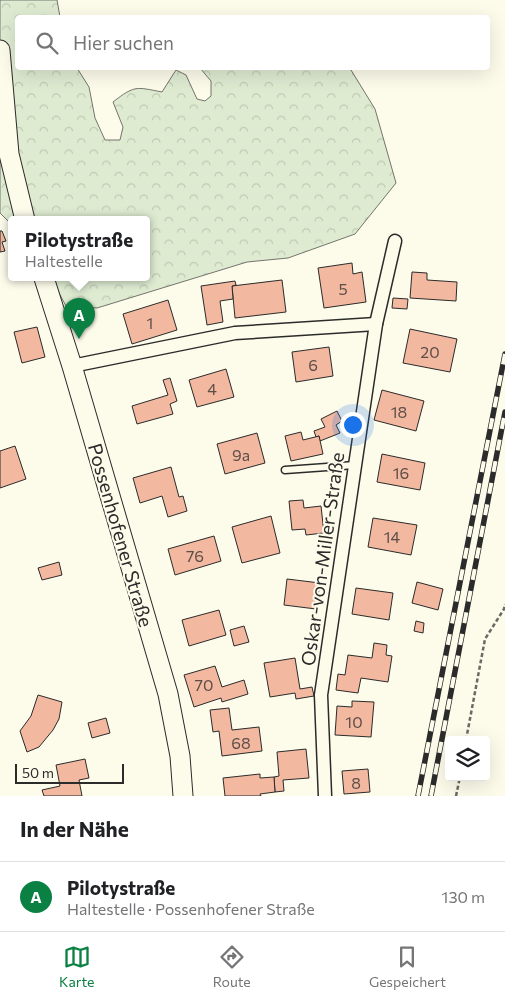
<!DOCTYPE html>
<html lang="de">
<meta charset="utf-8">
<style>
:root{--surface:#fff;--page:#f6f6f6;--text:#202124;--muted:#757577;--line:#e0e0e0;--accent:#0b8043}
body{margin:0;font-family:Commissioner,sans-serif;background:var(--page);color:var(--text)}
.controls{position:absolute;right:15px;bottom:15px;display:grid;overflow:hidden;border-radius:5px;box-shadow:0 5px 20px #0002}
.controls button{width:45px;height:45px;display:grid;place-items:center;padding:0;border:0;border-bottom:1px solid var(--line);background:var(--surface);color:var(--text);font:25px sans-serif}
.scale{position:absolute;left:15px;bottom:12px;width:109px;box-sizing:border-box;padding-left:5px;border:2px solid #2b2b2b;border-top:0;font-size:14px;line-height:18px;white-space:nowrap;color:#2b2b2b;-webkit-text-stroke:4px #fdfbea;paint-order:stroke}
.you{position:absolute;left:352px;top:424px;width:18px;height:18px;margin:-12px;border:4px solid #fff;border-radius:50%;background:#1a73e8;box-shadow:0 0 0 8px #1a73e833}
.badge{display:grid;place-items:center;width:32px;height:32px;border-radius:50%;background:var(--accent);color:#fff;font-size:16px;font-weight:700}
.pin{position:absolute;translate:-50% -41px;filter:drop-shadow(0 1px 2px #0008)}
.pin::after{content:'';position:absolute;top:26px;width:18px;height:15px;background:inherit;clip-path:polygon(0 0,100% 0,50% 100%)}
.popup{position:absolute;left:8px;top:216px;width:142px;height:65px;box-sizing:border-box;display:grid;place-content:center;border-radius:5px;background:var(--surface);filter:drop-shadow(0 1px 4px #0005);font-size:16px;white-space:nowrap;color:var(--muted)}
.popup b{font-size:19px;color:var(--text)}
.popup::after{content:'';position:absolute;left:50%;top:100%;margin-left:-10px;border:10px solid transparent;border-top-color:var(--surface)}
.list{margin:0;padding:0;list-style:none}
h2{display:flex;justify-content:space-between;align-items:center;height:65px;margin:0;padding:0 20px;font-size:21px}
h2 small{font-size:16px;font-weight:400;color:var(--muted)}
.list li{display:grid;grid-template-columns:32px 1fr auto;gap:15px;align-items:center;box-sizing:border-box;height:70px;padding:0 20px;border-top:1px solid var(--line)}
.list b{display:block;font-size:19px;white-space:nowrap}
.list p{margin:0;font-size:16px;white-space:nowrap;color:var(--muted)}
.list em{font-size:16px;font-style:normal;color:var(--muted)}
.icon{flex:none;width:28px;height:28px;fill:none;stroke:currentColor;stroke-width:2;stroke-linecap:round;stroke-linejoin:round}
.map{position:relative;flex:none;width:505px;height:796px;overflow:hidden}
.search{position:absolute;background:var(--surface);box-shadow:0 5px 20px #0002;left:15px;right:15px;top:15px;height:55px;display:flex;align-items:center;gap:12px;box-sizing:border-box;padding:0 18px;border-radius:5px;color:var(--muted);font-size:19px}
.sheet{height:135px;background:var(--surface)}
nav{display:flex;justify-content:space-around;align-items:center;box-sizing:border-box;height:70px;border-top:1px solid var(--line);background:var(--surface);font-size:14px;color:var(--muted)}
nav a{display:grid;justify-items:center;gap:2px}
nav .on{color:var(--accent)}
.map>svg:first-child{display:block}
</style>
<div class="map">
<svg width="505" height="796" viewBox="0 0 505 796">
<defs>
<pattern id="forest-crowns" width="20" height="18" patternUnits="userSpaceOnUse" patternTransform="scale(1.25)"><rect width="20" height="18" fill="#deebd1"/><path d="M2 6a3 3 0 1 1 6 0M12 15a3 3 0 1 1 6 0" fill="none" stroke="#bfcab4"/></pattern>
</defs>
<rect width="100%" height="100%" fill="#fdfbea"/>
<path fill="url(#forest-crowns)" stroke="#74746e" d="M 0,0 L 57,0 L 60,17 L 18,18 L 18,68 L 77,68 L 89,87 L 95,118 L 105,140 L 120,140 L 123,127 L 113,102 C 135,85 136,87 162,92 L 176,70 L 186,75 L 197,99 L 205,101 L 211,96 L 211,81 L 200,68 L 348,68 L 351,70 L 375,109 L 396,183 L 355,234 L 288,258 L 247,262 L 97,308 L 66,306 L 51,278 L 146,278 L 146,220 L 12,220 L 11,224 L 0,213 Z"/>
<g fill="#f2b8a0" stroke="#2b2b2b">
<path d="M 0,231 L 2,231 L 6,241 L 2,242 L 5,251 L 0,252 Z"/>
<path d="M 352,263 L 353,274 L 362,272 L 366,302 L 324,308 L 318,268 Z"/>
<path d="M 412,272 L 427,273 L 427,280 L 457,282 L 456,301 L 410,298 Z"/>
<path d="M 282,280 L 286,312 L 235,318 L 232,286 Z"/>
<path d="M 235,281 L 236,285 L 232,286 L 233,299 L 220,301 L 223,322 L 207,325 L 201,286 Z"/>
<path d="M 393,298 L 408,299 L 407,309 L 392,308 Z"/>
<path d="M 168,300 L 177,330 L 132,344 L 123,314 Z"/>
<path d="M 37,327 L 45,357 L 22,363 L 14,332 Z"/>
<path d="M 410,329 L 457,339 L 450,372 L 403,363 Z"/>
<path d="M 329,347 L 333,376 L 296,382 L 292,352 Z"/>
<path d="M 226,369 L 234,397 L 197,407 L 189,380 Z"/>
<path d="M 170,378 L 177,401 L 170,404 L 173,414 L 137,424 L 132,406 L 168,395 L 163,380 Z"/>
<path d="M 382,390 L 424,401 L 416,431 L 374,420 Z"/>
<path d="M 337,411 L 342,421 L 336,425 L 340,433 L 320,441 L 319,436 L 316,437 L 314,431 L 325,427 L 321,419 Z"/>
<path d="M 301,432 L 303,440 L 319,436 L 323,454 L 291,461 L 285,436 Z"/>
<path d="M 257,433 L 265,463 L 225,474 L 217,444 Z"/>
<path d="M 15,446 L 26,479 L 0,488 L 0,451 Z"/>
<path d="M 382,454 L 425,463 L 420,490 L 377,482 Z"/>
<path d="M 171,467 L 179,497 L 183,496 L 187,511 L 168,517 L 162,496 L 140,503 L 133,478 Z"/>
<path d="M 303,500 L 304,508 L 321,506 L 324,533 L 306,535 L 305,529 L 292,530 L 289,501 Z"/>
<path d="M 271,516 L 280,553 L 242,563 L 232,527 Z"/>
<path d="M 373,518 L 417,525 L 411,555 L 368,547 Z"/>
<path d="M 214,536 L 221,561 L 175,575 L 168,549 Z"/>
<path d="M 59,562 L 62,575 L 42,580 L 38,568 Z"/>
<path d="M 287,579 L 320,583 L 316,609 L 284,605 Z"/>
<path d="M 417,582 L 443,589 L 438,610 L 412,603 Z"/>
<path d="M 356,588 L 393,593 L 389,620 L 352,614 Z"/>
<path d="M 219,610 L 226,635 L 189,646 L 182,620 Z"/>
<path d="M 416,621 L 424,623 L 423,633 L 414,631 Z"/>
<path d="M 244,626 L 249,642 L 234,646 L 230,630 Z"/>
<path d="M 374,643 L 387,645 L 386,655 L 392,656 L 388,682 L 361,678 L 358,693 L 336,690 L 338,674 L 345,675 L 348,655 L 372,658 Z"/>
<path d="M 295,658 L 300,689 L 312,687 L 314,696 L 296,699 L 295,693 L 270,697 L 264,663 Z"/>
<path d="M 215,666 L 222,687 L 244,680 L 248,694 L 222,702 L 221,698 L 194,707 L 184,675 Z"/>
<path d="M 38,695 L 62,702 L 59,719 L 53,730 L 39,747 L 27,752 L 20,731 L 31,716 Z"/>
<path d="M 352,701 L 374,702 L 371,737 L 335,735 L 337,706 L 352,707 Z"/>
<path d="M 229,708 L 232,730 L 259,727 L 262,751 L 222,756 L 219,731 L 213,732 L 210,710 Z"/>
<path d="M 106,718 L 110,733 L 92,738 L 88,723 Z"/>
<path d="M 306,749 L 309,778 L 283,780 L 284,791 L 275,792 L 274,777 L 279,776 L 277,752 Z"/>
<path d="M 85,759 L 89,778 L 79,780 L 82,796 L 44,796 L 42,790 L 60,786 L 56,765 Z"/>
<path d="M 368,769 L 370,792 L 344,794 L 342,771 Z"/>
<path d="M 260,774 L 260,778 L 274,777 L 275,792 L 260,794 L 261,796 L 225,796 L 223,778 Z"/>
</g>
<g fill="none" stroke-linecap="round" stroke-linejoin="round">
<g stroke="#2b2b2b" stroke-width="9">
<path id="lane" d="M 285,470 L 355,465"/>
</g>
<g stroke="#2b2b2b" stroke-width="15">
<g id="street">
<path d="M 72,366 L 235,333 L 376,324"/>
<path d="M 325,796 L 321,695 L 376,324 L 395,241"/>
</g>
</g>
<g stroke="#2b2b2b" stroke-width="21">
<g id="secondary">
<path d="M 0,50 L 9,154 L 25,220"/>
<path d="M 44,278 L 72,366 L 168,694 L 180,756 L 183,796"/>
</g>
</g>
<g stroke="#6a6964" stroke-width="2.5" stroke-dasharray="4 2.5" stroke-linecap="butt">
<path d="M 466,740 L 485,639 L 504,609 L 505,604"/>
<path d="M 456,796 L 460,777"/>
</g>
<use href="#lane" stroke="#fdfbea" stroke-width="6"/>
<use href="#street" stroke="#fdfbea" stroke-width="12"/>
<use href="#secondary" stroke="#fdfbea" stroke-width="19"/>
<g stroke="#2b2b2b" stroke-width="5.5">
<g id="rail">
<path d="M 418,796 L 505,354"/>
<path d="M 431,796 L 505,412"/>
</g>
</g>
<use href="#rail" stroke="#fdfbea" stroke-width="4" stroke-dasharray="11" stroke-linecap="butt"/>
</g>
<g text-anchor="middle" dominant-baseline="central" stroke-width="4" stroke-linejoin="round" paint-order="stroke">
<g font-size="16" fill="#5d4e48">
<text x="343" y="288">5</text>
<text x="150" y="322">1</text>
<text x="430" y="351">20</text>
<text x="313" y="364">6</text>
<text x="212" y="388">4</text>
<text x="399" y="411">18</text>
<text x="241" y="454">9a</text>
<text x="401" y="472">16</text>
<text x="392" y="536">14</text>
<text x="195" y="555">76</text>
<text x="204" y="684">70</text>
<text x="354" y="721">10</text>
<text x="241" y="742">68</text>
<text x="356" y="782">8</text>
</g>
<g font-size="19" fill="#2b2b2b" stroke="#fdfbea">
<text transform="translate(121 535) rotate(74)">Possenhofener Straße</text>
<text transform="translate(322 559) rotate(-82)">Oskar-von-Miller-Straße</text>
</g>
</g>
</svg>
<div class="controls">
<button><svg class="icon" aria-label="layers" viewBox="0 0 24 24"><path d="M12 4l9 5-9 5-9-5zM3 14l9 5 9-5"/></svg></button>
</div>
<div class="scale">50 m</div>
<div class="you"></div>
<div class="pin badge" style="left:79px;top:339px">A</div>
<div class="popup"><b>Pilotystraße</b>Haltestelle</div>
<div class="search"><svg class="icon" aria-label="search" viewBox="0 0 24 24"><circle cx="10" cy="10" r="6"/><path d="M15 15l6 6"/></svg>Hier suchen</div>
</div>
<section class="sheet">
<h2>In der Nähe<small></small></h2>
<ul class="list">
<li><span class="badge">A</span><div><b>Pilotystraße</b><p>Haltestelle · Possenhofener Straße</p></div><em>130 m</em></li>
</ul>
</section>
<nav>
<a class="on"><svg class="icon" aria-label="map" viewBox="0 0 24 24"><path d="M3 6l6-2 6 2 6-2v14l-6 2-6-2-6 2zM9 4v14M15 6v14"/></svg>Karte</a>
<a><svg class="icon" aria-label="directions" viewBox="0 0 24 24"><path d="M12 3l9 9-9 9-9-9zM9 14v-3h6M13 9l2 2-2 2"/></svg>Route</a>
<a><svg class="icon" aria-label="saved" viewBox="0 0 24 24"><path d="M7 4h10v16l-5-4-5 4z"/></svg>Gespeichert</a>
</nav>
